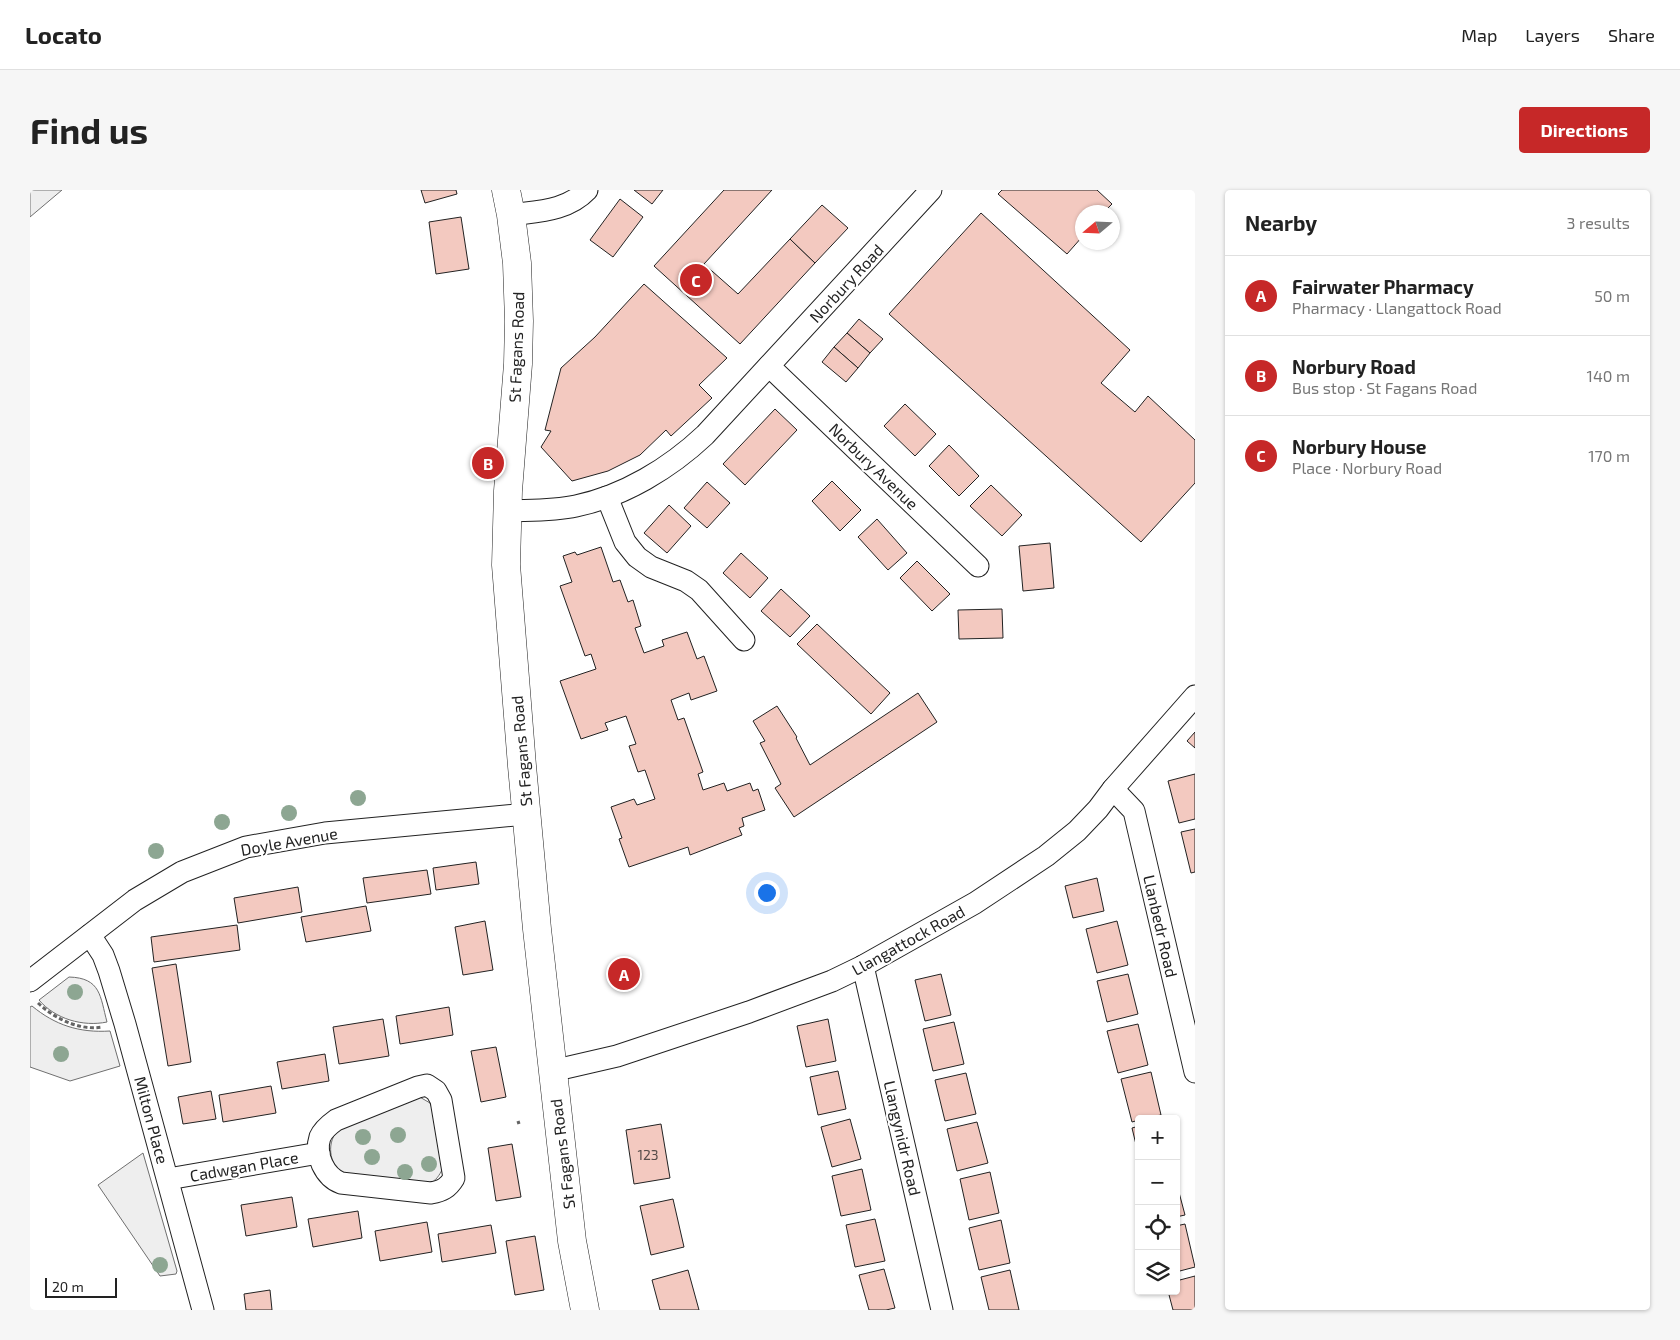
<!DOCTYPE html>
<meta charset="utf-8">
<style>
:root{--surface:#fff;--page:#f6f6f6;--text:#222;--muted:#767676;--line:#e0e0e0;--accent:#c62828}
body{margin:0;font-family:"Exo 2",sans-serif;background:var(--page);color:var(--text)}
.controls{position:absolute;right:15px;bottom:15px;display:grid;overflow:hidden;border-radius:5px;box-shadow:0 1px 4px #0004}
.controls button{width:45px;height:45px;display:grid;place-items:center;padding:0;border:0;border-bottom:1px solid var(--line);background:var(--surface);color:var(--text);font:25px sans-serif}
.compass{position:absolute;left:1045px;top:15px;width:45px;height:45px;border-radius:50%;background:var(--surface);box-shadow:0 1px 4px #0004;rotate:251deg}
.scale{position:absolute;left:15px;bottom:12px;width:72px;box-sizing:border-box;padding-left:5px;border:2px solid #222;border-top:0;font-size:14px;line-height:18px;white-space:nowrap;color:#222;-webkit-text-stroke:4px #fff;paint-order:stroke}
.you{position:absolute;left:736px;top:702px;width:18px;height:18px;margin:-12px;border:4px solid #fff;border-radius:50%;background:#1a73e8;box-shadow:0 0 0 8px #1a73e833}
.badge{display:grid;place-items:center;width:32px;height:32px;border-radius:50%;background:var(--accent);color:#fff;font-size:16px;font-weight:700}
.pin{position:absolute;translate:-50% -50%;border:2px solid #fff;box-shadow:0 1px 5px #0006}
.list{margin:0;padding:0;list-style:none}
h2{display:flex;justify-content:space-between;align-items:center;height:65px;margin:0;padding:0 20px;font-size:21px}
h2 small{font-size:16px;font-weight:400;color:var(--muted)}
.list li{display:grid;grid-template-columns:32px 1fr auto;gap:15px;align-items:center;box-sizing:border-box;height:80px;padding:0 20px;border-top:1px solid var(--line)}
.list b{display:block;font-size:19px;white-space:nowrap}
.list p{margin:0;font-size:16px;white-space:nowrap;color:var(--muted)}
.list em{font-size:16px;font-style:normal;color:var(--muted)}
.icon{flex:none;width:28px;height:28px;fill:none;stroke:currentColor;stroke-width:2;stroke-linecap:round;stroke-linejoin:round}
.map{position:relative;flex:none;width:1165px;height:1120px;overflow:hidden;border-radius:5px}
header{display:flex;align-items:center;gap:30px;box-sizing:border-box;height:70px;padding:0 25px;background:var(--surface);border-bottom:1px solid var(--line)}
header strong{font-size:24px}
nav{display:flex;gap:28px;margin-inline-start:auto;font-size:18px}
.intro{display:flex;align-items:center;justify-content:space-between;box-sizing:border-box;height:120px;padding:0 30px}
h1{margin:0;font-size:35px}
.button{padding:12px 22px;border-radius:5px;background:var(--accent);color:#fff;font-size:18px;font-weight:700}
main{display:flex;gap:30px;padding:0 30px}
aside{flex:1;background:var(--surface);border-radius:5px;box-shadow:0 1px 4px #0004}
.map>svg:first-child{display:block}
</style>
<header>
<strong>Locato</strong>
<nav><a>Map</a><a>Layers</a><a>Share</a></nav>
</header>
<div class="intro"><h1>Find us</h1><a class="button">Directions</a></div>
<main>
<div class="map">
<svg width="1165" height="1120" viewBox="0 0 1165 1120">
<rect width="100%" height="100%" fill="#fff"/>
<g fill="#eee" stroke="#6f6f6f">
<path d="M 0,0 L 32,0 L 0,27 Z"/>
<path d="M 39,787 C 71,788 70,806 77,832 C 53,837 25,829 9,810 Z"/>
<path d="M 2,816 C 25,835 49,843 80,841 L 90,876 L 40,891 L 0,877 L 0,817 Z"/>
<path d="M 388,906 L 400,913 L 404,923 L 413,978 C 409,986 406,991 398,994 L 312,985 C 299,972 296,953 309,938 Z"/>
<path d="M 113,963 L 147,1081 L 146,1084 L 130,1086 L 68,995 Z"/>
</g>
<g fill="#f3c9c0" stroke="#222">
<path d="M 391,0 L 426,0 L 427,4 L 395,13 Z"/>
<path d="M 604,0 L 633,0 L 622,14 Z"/>
<path d="M 694,0 L 742,0 L 674,74 L 708,104 L 760,49 L 785,73 L 710,154 L 624,76 Z"/>
<path d="M 972,0 L 1067,0 L 1082,14 L 1074,22 L 1052,22 L 1052,47 L 1037,64 L 968,4 Z"/>
<path d="M 590,9 L 613,27 L 583,67 L 560,50 Z"/>
<path d="M 792,15 L 818,38 L 785,73 L 760,49 Z"/>
<path d="M 951,23 L 1100,160 L 1071,193 L 1105,222 L 1118,206 L 1165,250 L 1165,293 L 1111,352 L 859,124 Z"/>
<path d="M 431,27 L 439,79 L 406,84 L 399,32 Z"/>
<path d="M 614,94 L 697,168 L 669,195 L 682,208 L 641,246 L 636,240 L 610,265 L 578,281 L 542,291 L 511,257 L 521,241 L 515,240 L 531,178 L 565,147 Z"/>
<path d="M 829,129 L 853,149 L 840,163 L 817,143 Z"/>
<path d="M 817,143 L 840,163 L 828,178 L 804,157 Z"/>
<path d="M 804,157 L 828,178 L 816,192 L 792,172 Z"/>
<path d="M 875,214 L 906,244 L 885,266 L 854,236 Z"/>
<path d="M 745,219 L 767,240 L 715,295 L 693,274 Z"/>
<path d="M 919,255 L 949,286 L 929,306 L 899,276 Z"/>
<path d="M 802,291 L 831,320 L 810,341 L 782,311 Z"/>
<path d="M 677,292 L 700,313 L 677,338 L 654,318 Z"/>
<path d="M 961,295 L 992,325 L 972,346 L 940,316 Z"/>
<path d="M 639,315 L 661,336 L 637,363 L 614,343 Z"/>
<path d="M 847,329 L 877,363 L 858,380 L 828,347 Z"/>
<path d="M 1020,353 L 1024,398 L 993,401 L 989,356 Z"/>
<path d="M 571,357 L 583,392 L 590,390 L 598,412 L 603,410 L 611,436 L 605,438 L 614,463 L 634,456 L 632,450 L 657,442 L 667,469 L 674,466 L 687,501 L 661,510 L 659,503 L 641,510 L 648,530 L 654,528 L 673,582 L 668,584 L 673,600 L 694,593 L 697,601 L 720,593 L 723,601 L 728,599 L 735,620 L 712,628 L 714,636 L 709,638 L 712,645 L 660,665 L 658,657 L 599,677 L 589,649 L 592,648 L 581,617 L 604,609 L 607,615 L 625,609 L 615,580 L 608,582 L 599,556 L 606,554 L 596,526 L 575,533 L 578,540 L 551,549 L 530,491 L 566,479 L 561,464 L 555,466 L 530,396 L 542,392 L 533,366 L 545,362 L 547,365 Z"/>
<path d="M 711,363 L 738,388 L 720,408 L 693,383 Z"/>
<path d="M 887,371 L 920,404 L 902,421 L 870,388 Z"/>
<path d="M 751,399 L 780,426 L 760,447 L 731,421 Z"/>
<path d="M 972,419 L 973,448 L 929,449 L 928,420 Z"/>
<path d="M 787,434 L 860,503 L 841,524 L 767,454 Z"/>
<path d="M 888,503 L 907,532 L 764,627 L 745,598 L 751,594 L 730,553 L 735,551 L 723,531 L 747,516 L 767,547 L 766,548 L 780,575 Z"/>
<path d="M 1165,542 L 1165,558 L 1157,551 Z"/>
<path d="M 1165,584 L 1165,629 L 1149,633 L 1138,591 Z"/>
<path d="M 1165,639 L 1165,682 L 1161,683 L 1151,642 Z"/>
<path d="M 446,672 L 449,694 L 406,700 L 403,678 Z"/>
<path d="M 397,680 L 401,704 L 337,713 L 333,688 Z"/>
<path d="M 1067,688 L 1074,721 L 1043,728 L 1035,696 Z"/>
<path d="M 268,697 L 272,722 L 208,733 L 204,708 Z"/>
<path d="M 336,716 L 341,741 L 276,752 L 271,727 Z"/>
<path d="M 455,731 L 463,780 L 433,785 L 425,737 Z"/>
<path d="M 1087,731 L 1098,775 L 1067,783 L 1056,739 Z"/>
<path d="M 207,735 L 210,760 L 124,772 L 121,747 Z"/>
<path d="M 146,774 L 161,872 L 138,876 L 122,778 Z"/>
<path d="M 911,784 L 921,825 L 895,831 L 885,790 Z"/>
<path d="M 1098,784 L 1108,824 L 1077,832 L 1067,791 Z"/>
<path d="M 419,817 L 423,845 L 370,854 L 366,826 Z"/>
<path d="M 353,829 L 359,866 L 309,874 L 303,837 Z"/>
<path d="M 798,829 L 806,871 L 776,877 L 767,836 Z"/>
<path d="M 924,832 L 934,874 L 903,881 L 893,839 Z"/>
<path d="M 1108,834 L 1118,875 L 1088,883 L 1077,841 Z"/>
<path d="M 466,857 L 476,907 L 451,912 L 441,861 Z"/>
<path d="M 295,864 L 299,891 L 252,899 L 247,872 Z"/>
<path d="M 808,881 L 816,919 L 788,925 L 780,887 Z"/>
<path d="M 1121,882 L 1131,925 L 1109,929 L 1109,930 L 1102,932 L 1091,889 Z"/>
<path d="M 936,883 L 946,924 L 915,931 L 905,890 Z"/>
<path d="M 241,896 L 246,923 L 193,932 L 189,905 Z"/>
<path d="M 181,901 L 186,929 L 153,934 L 148,907 Z"/>
<path d="M 820,929 L 831,969 L 802,977 L 791,937 Z"/>
<path d="M 947,932 L 958,973 L 927,981 L 917,939 Z"/>
<path d="M 631,934 L 640,988 L 604,994 L 596,940 Z"/>
<path d="M 1109,936 L 1109,967 L 1102,938 Z"/>
<path d="M 482,954 L 491,1007 L 466,1011 L 458,958 Z"/>
<path d="M 832,979 L 841,1020 L 811,1026 L 802,986 Z"/>
<path d="M 960,982 L 969,1023 L 939,1030 L 930,989 Z"/>
<path d="M 1146,991 L 1155,1025 L 1146,1027 Z"/>
<path d="M 262,1007 L 267,1037 L 216,1046 L 211,1015 Z"/>
<path d="M 643,1009 L 654,1057 L 621,1065 L 610,1016 Z"/>
<path d="M 328,1021 L 332,1048 L 283,1057 L 278,1029 Z"/>
<path d="M 845,1029 L 855,1071 L 825,1077 L 816,1035 Z"/>
<path d="M 971,1030 L 980,1073 L 949,1080 L 939,1038 Z"/>
<path d="M 397,1032 L 402,1062 L 350,1071 L 345,1041 Z"/>
<path d="M 1155,1034 L 1165,1077 L 1146,1082 L 1146,1036 Z"/>
<path d="M 461,1035 L 466,1063 L 412,1072 L 408,1044 Z"/>
<path d="M 505,1046 L 514,1100 L 485,1105 L 476,1051 Z"/>
<path d="M 854,1079 L 865,1118 L 856,1120 L 839,1120 L 829,1085 Z"/>
<path d="M 658,1080 L 669,1120 L 630,1120 L 622,1090 Z"/>
<path d="M 980,1080 L 989,1120 L 959,1120 L 951,1087 Z"/>
<path d="M 1165,1086 L 1165,1120 L 1143,1120 L 1138,1101 L 1146,1101 L 1146,1091 Z"/>
<path d="M 240,1100 L 242,1120 L 216,1120 L 214,1104 Z"/>
</g>
<g fill="none" stroke-linecap="round" stroke-linejoin="round">
<g stroke="#222" stroke-width="23">
<g id="street">
<path d="M 481,25 C 508,21 537,21 557,0"/>
<path d="M 739,176 L 948,376"/>
<path d="M 577,307 L 595,352 L 607,367 L 621,377 L 656,391 L 669,400 L 714,450"/>
<path d="M 477,321 C 500,320 523,321 546,316 C 594,306 640,278 675,245 L 901,0"/>
<path d="M 1083,599 L 1104,621 L 1165,882"/>
<path d="M 60,745 L 73,765 L 79,781 L 95,834 L 173,1120"/>
<path d="M 833,776 L 912,1120"/>
<path d="M 0,791 L 105,710 L 152,682 L 216,657 L 295,643 L 496,624"/>
<path d="M 522,881 L 587,866 L 719,822 L 802,791 L 833,776 L 945,713 L 1016,666 L 1047,641 L 1068,619 L 1083,599 L 1165,506"/>
<path d="M 397,895 L 406,901 L 411,910 L 424,988 C 418,998 412,1001 401,1003 L 311,993 C 295,987 284,965 290,947 C 293,940 299,935 306,930 L 388,897 Z"/>
<path d="M 138,989 L 289,963"/>
</g>
</g>
<g stroke="#222" stroke-width="29">
<path id="secondary" d="M 476,0 L 481,25 L 487,73 L 489,131 L 488,174 L 478,301 L 476,375 L 492,576 L 507,739 L 542,1051 L 555,1120"/>
</g>
<g stroke="#646464" stroke-width="3" stroke-dasharray="4 2.5" stroke-linecap="butt">
<path d="M 8,813 C 24,828 49,841 72,837"/>
<path d="M 487,933 L 490,932"/>
</g>
<use href="#street" stroke="#fff" stroke-width="21"/>
<use href="#secondary" stroke="#fff" stroke-width="28"/>
</g>
<g fill="#8da692">
<circle cx="328" cy="608" r="8"/>
<circle cx="259" cy="623" r="8"/>
<circle cx="192" cy="632" r="8"/>
<circle cx="126" cy="661" r="8"/>
<circle cx="45" cy="802" r="8"/>
<circle cx="31" cy="864" r="8"/>
<circle cx="368" cy="945" r="8"/>
<circle cx="333" cy="947" r="8"/>
<circle cx="342" cy="967" r="8"/>
<circle cx="399" cy="974" r="8"/>
<circle cx="375" cy="982" r="8"/>
<circle cx="130" cy="1075" r="8"/>
</g>
<g text-anchor="middle" dominant-baseline="central" stroke-width="4" stroke-linejoin="round" paint-order="stroke">
<g font-size="14" fill="#564c4a">
<text x="618" y="964">123</text>
</g>
<g font-size="16" fill="#222" stroke="#fff">
<text transform="translate(816 93) rotate(-47)">Norbury Road</text>
<text transform="translate(486 157) rotate(-88)">St Fagans Road</text>
<text transform="translate(844 276) rotate(44)">Norbury Avenue</text>
<text transform="translate(491 561) rotate(-95)">St Fagans Road</text>
<text transform="translate(259 651) rotate(-10)">Doyle Avenue</text>
<text transform="translate(1131 736) rotate(77)">Llanbedr Road</text>
<text transform="translate(878 750) rotate(-29)">Llangattock Road</text>
<text transform="translate(122 930) rotate(75)">Milton Place</text>
<text transform="translate(873 948) rotate(77)">Llangynidr Road</text>
<text transform="translate(532 964) rotate(-97)">St Fagans Road</text>
<text transform="translate(214 976) rotate(-10)">Cadwgan Place</text>
</g>
</g>
</svg>
<div class="controls">
<button>+</button>
<button>−</button>
<button><svg class="icon" aria-label="locate" viewBox="0 0 24 24"><circle cx="12" cy="12" r="6"/><path d="M12 2v4M12 18v4M2 12h4M18 12h4"/></svg></button>
<button><svg class="icon" aria-label="layers" viewBox="0 0 24 24"><path d="M12 4l9 5-9 5-9-5zM3 14l9 5 9-5"/></svg></button>
</div>
<svg class="compass" viewBox="-18 -18 36 36"><path d="M0-13l5 13h-10z" fill="#e53935"/><path d="M0 13l5-13h-10z" fill="#767676"/></svg>
<div class="scale">20 m</div>
<div class="you"></div>
<div class="pin badge" style="left:594px;top:784px">A</div>
<div class="pin badge" style="left:458px;top:273px">B</div>
<div class="pin badge" style="left:666px;top:90px">C</div>
</div>
<aside>
<h2>Nearby<small>3 results</small></h2>
<ul class="list">
<li><span class="badge">A</span><div><b>Fairwater Pharmacy</b><p>Pharmacy · Llangattock Road</p></div><em>50 m</em></li>
<li><span class="badge">B</span><div><b>Norbury Road</b><p>Bus stop · St Fagans Road</p></div><em>140 m</em></li>
<li><span class="badge">C</span><div><b>Norbury House</b><p>Place · Norbury Road</p></div><em>170 m</em></li>
</ul>
</aside>
</main>
